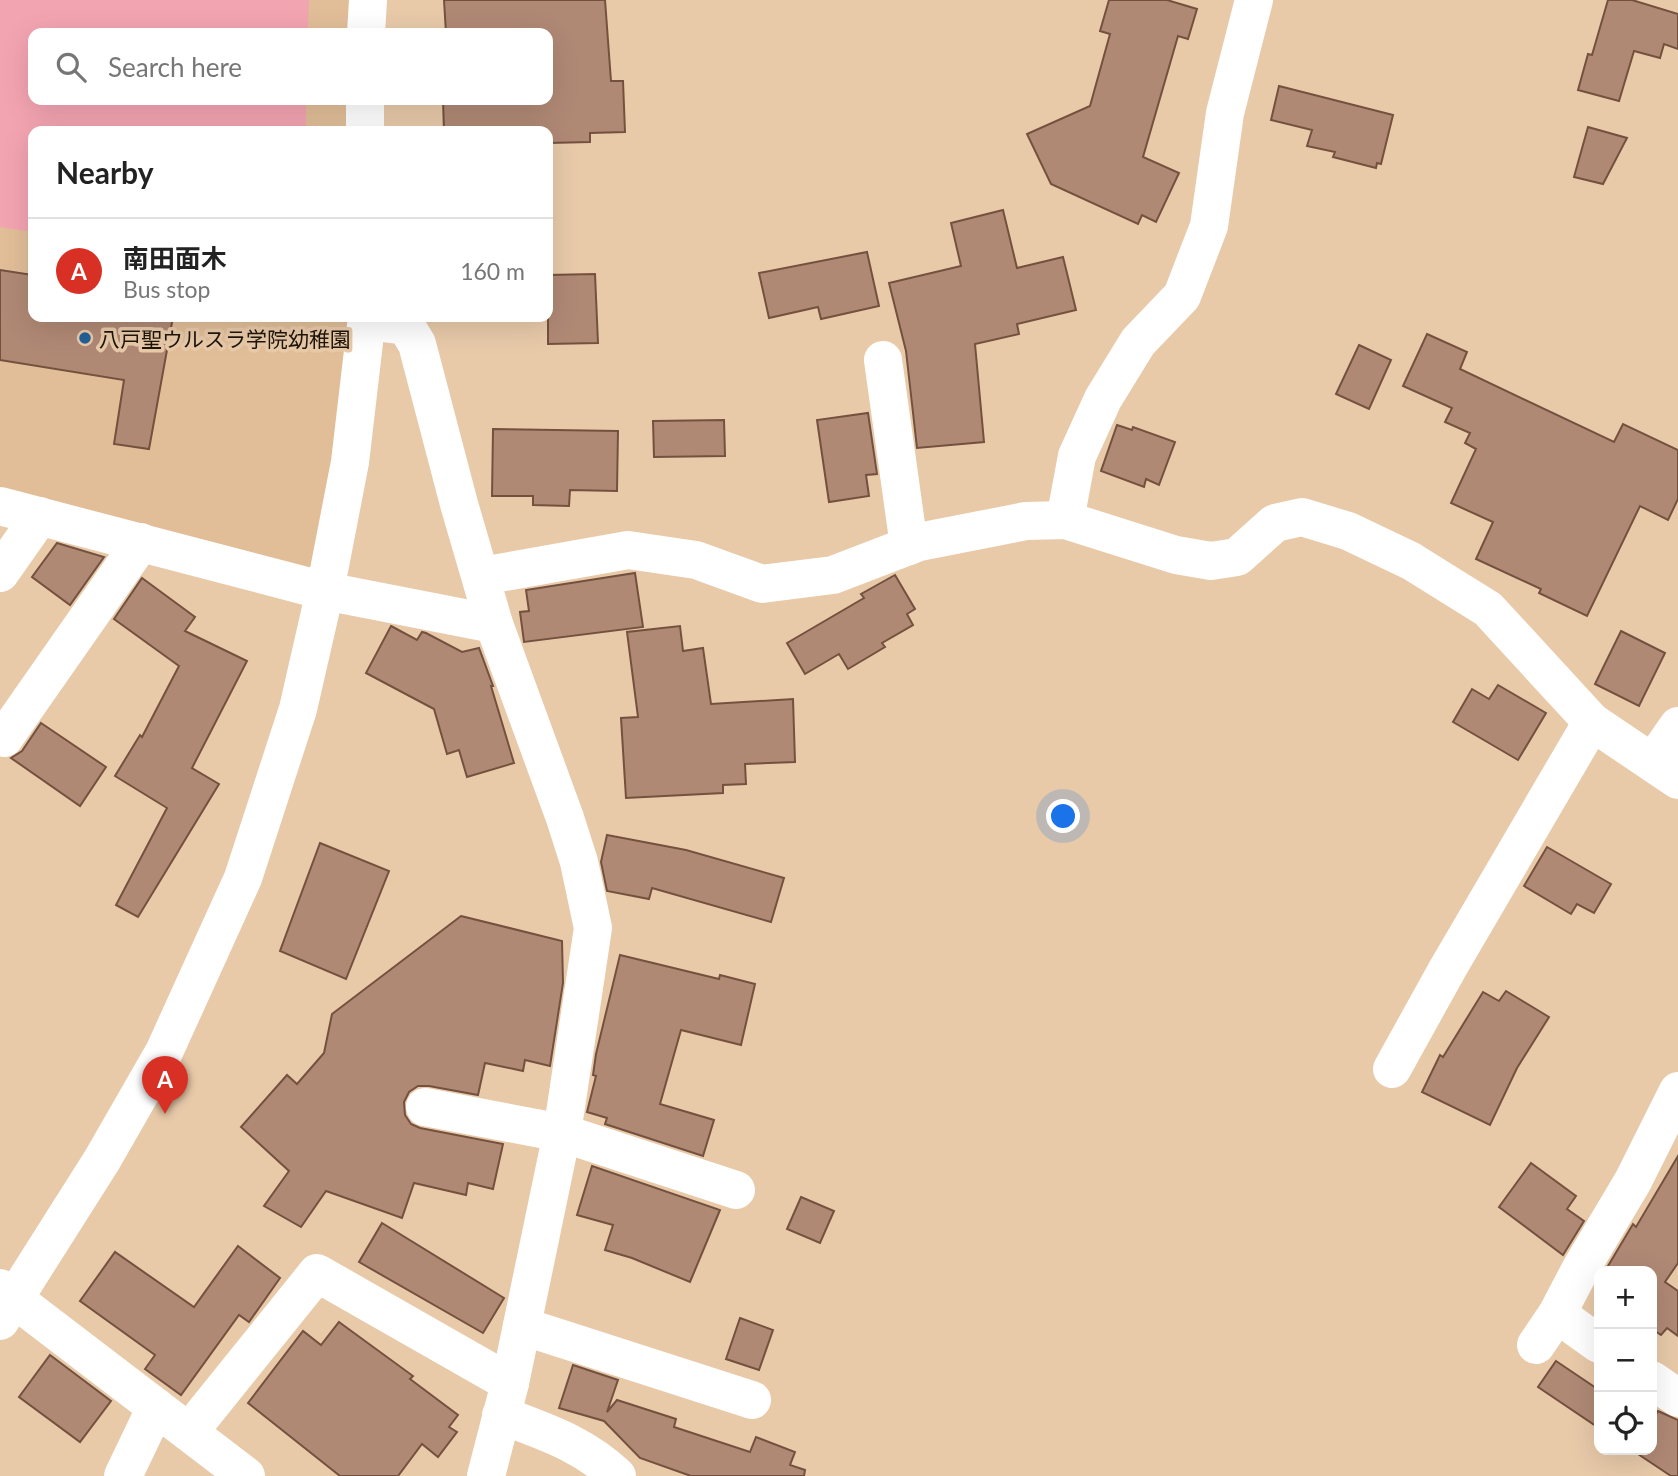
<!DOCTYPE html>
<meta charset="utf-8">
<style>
:root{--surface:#fff;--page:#f2f2f2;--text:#222;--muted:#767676;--line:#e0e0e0;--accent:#d93025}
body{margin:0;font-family:Lato,"Noto Sans JP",sans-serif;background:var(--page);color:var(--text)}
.controls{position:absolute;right:21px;bottom:21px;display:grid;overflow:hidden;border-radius:14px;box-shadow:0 7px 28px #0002}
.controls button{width:63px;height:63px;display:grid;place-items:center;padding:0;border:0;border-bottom:2px solid var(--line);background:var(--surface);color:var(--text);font:35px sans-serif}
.you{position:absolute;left:1064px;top:817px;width:24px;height:24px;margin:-18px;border:5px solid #fff;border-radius:50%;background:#1a73e8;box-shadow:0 0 0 10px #1a73e833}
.badge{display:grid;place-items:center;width:46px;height:46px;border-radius:50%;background:var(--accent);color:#fff;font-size:23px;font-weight:700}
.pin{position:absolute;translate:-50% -58px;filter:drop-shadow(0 2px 4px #0008)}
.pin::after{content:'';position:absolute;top:37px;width:24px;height:21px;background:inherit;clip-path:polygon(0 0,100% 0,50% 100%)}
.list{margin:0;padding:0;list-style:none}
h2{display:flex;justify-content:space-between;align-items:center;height:91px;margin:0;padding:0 28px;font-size:30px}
h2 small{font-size:23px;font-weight:400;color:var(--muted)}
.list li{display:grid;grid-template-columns:46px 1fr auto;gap:21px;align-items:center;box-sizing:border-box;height:105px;padding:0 28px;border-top:2px solid var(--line)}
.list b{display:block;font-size:26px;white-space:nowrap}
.list p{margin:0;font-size:23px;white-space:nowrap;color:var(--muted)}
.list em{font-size:23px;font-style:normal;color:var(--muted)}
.icon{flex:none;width:38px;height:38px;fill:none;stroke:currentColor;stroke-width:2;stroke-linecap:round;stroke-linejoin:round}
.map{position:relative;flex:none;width:1678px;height:1476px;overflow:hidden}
.search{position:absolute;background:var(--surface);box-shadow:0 7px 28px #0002;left:28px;top:28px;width:525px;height:77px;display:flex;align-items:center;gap:18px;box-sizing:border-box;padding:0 24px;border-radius:14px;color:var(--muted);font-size:26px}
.panel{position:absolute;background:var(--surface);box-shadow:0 7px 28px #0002;left:28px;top:126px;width:525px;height:196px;border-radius:14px}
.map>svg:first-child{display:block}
</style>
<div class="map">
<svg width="1678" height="1476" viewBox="0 0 1678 1476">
<rect width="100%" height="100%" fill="#e8caa9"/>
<path fill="#e1be98" d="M 0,0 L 368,0 L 366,33 L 33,33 L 33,100 L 365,100 L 365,131 L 33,131 L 33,317 L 367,317 L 325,591 L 0,506 Z"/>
<path fill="#f3a4b1" d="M 0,0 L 309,0 L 308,33 L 33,33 L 33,100 L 306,100 L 306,131 L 33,131 L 33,232 L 0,227 Z"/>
<g fill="#b08975" stroke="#74513e" stroke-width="2">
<path d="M 444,0 L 605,0 L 611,81 L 623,81 L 625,132 L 590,133 L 590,142 L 549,143 L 548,131 L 444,131 L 443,100 L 548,100 L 548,33 L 446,33 Z"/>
<path d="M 1109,0 L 1167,0 L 1197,9 L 1188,39 L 1178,36 L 1143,157 L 1179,173 L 1156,222 L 1142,215 L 1138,224 L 1051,184 L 1027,134 L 1090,106 L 1110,34 L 1100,31 Z"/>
<path d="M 1608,0 L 1632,0 L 1678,14 L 1678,49 L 1664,44 L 1660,58 L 1634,51 L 1619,101 L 1578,90 L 1588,54 L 1592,55 Z"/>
<path d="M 1279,86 L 1393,115 L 1381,164 L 1377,163 L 1376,168 L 1333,157 L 1335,152 L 1307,146 L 1312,130 L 1271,120 Z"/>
<path d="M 1588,127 L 1627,138 L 1603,184 L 1574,177 Z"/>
<path d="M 1003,210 L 1017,268 L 1063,257 L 1076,310 L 1017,324 L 1019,334 L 975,344 L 984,442 L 917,448 L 906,351 L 889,283 L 961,266 L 951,223 Z"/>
<path d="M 867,252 L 879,306 L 821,319 L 818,307 L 769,318 L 759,273 Z"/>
<path d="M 0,270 L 33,275 L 33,317 L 173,317 L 149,449 L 114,444 L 124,380 L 0,360 Z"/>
<path d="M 595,274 L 598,343 L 548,344 L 548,275 Z"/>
<path d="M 1427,334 L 1467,352 L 1460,369 L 1614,442 L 1623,424 L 1678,450 L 1678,499 L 1668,520 L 1640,506 L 1587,616 L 1539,593 L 1541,589 L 1476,559 L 1493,522 L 1451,503 L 1476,449 L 1465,443 L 1470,433 L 1445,422 L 1452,408 L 1403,386 Z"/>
<path d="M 1359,345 L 1391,360 L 1369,409 L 1336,394 Z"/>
<path d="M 868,413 L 877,474 L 866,475 L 869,496 L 829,502 L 817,420 Z"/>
<path d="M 724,420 L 725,456 L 654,457 L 653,421 Z"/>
<path d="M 1117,425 L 1132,430 L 1133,427 L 1175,442 L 1159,485 L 1146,479 L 1144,487 L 1101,471 Z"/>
<path d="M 493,429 L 618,431 L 617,491 L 570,490 L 569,506 L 533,505 L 533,496 L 492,496 Z"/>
<path d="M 57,543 L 104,557 L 70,605 L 32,577 Z"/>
<path d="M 635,573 L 643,627 L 524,642 L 520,612 L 529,611 L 526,590 Z"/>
<path d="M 895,575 L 915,609 L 907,614 L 913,625 L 882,643 L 885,647 L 848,669 L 839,654 L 805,674 L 787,643 L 864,598 L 861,594 Z"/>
<path d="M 142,578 L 195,617 L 185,631 L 247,661 L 192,768 L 219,784 L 138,917 L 116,905 L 167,808 L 115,776 L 140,735 L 142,737 L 179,666 L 114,619 Z"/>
<path d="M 391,626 L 417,640 L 422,632 L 426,633 L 462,652 L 479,648 L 493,686 L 491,686 L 514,763 L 467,777 L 459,750 L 447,754 L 434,709 L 366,673 Z"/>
<path d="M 680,626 L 683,651 L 703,648 L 711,704 L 793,699 L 795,762 L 745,764 L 746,784 L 723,785 L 723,793 L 626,798 L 621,718 L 638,717 L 627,632 Z"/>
<path d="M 1621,631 L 1665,653 L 1639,706 L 1595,684 Z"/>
<path d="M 1498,685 L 1546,713 L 1518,760 L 1453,722 L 1472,689 L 1489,699 Z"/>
<path d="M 41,723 L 106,767 L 80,806 L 11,758 L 22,751 Z"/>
<path d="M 607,835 L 686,850 L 784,878 L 771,922 L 652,888 L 649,899 L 607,891 L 601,862 Z"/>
<path d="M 320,843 L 389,871 L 346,979 L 280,951 Z"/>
<path d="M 1547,847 L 1611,884 L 1594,913 L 1577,904 L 1571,914 L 1524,886 Z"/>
<path d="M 461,916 L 562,941 L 563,983 L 550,1066 L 525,1060 L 523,1071 L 485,1063 L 478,1095 L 429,1086 L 418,1086 L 409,1092 L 404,1102 L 405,1115 L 411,1124 L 420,1128 L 503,1144 L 493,1189 L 468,1183 L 466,1195 L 414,1183 L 402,1218 L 326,1191 L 301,1227 L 264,1206 L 289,1171 L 241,1127 L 287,1075 L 297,1084 L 324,1053 L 332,1014 Z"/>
<path d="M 620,955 L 719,979 L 720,975 L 755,984 L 741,1045 L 681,1030 L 660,1104 L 714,1120 L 703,1156 L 605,1124 L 607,1118 L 587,1112 L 596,1076 L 593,1075 L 596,1054 Z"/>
<path d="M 1506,991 L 1549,1017 L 1517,1068 L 1490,1125 L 1422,1092 L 1440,1055 L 1443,1057 L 1483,992 L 1499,1001 Z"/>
<path d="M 1678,1156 L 1678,1263 L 1665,1282 L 1678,1291 L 1678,1336 L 1667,1328 L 1661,1335 L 1652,1329 L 1652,1271 L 1605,1271 L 1633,1224 L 1636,1227 Z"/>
<path d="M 1531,1163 L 1576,1196 L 1567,1209 L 1584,1221 L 1563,1255 L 1499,1207 Z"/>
<path d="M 592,1166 L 720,1210 L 690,1282 L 632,1258 L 605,1250 L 613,1225 L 577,1215 Z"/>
<path d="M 801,1197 L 834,1211 L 820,1243 L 787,1229 Z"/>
<path d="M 382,1223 L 504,1298 L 483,1333 L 359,1262 Z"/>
<path d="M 238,1246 L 280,1278 L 249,1322 L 239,1315 L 181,1395 L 145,1369 L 155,1355 L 80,1301 L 115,1252 L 194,1307 Z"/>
<path d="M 740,1318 L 773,1330 L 759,1370 L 726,1359 Z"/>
<path d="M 339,1322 L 413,1376 L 410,1379 L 458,1415 L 449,1427 L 457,1432 L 438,1457 L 422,1444 L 398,1476 L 340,1476 L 248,1403 L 303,1331 L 321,1345 Z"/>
<path d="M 50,1355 L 111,1401 L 80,1442 L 19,1397 Z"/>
<path d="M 1556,1361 L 1599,1390 L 1599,1428 L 1538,1387 Z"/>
<path d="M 573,1365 L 618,1380 L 607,1412 L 617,1400 L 676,1419 L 674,1427 L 750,1452 L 756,1437 L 795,1452 L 790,1465 L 805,1470 L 804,1476 L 691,1476 L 640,1458 L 604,1421 L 559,1408 Z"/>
<path d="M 1658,1411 L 1678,1420 L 1678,1476 L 1671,1476 L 1632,1450 L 1652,1450 L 1652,1421 Z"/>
</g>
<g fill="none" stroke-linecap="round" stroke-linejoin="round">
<g stroke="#fff" stroke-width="38">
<path d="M 367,321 L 406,326 L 417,344 L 459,504 L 494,624 L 565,818 L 579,862 L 593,928 L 562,1133 L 510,1383 L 486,1476"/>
<path d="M 883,360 L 909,546"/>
<path d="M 0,506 L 325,591 L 494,624"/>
<path d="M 1065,520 L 1077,456 L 1103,399 L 1138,342 L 1182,296 L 1209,226 L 1225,113 L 1254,0"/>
<path d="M 0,573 L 40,516"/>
<path d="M 482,576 L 628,550 L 696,560 L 762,584 L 833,575 L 919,542 L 1026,521 L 1065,520 L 1176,555 L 1211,561 L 1237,557 L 1275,523 L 1302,517 L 1348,531 L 1411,561 L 1488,609 L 1592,722 L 1678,780"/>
<path d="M 4,738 L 141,542"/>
<path d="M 1653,762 L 1678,726"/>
<path d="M 1392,1069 L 1448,968 L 1592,722"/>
<path d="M 425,1107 L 562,1133 L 736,1190"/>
<path d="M 0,1288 L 246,1476"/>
<path d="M 1557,1314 L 1599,1344"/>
<path d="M 522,1326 L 752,1400"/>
<path d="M 1536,1345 L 1557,1314 L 1580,1270 L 1633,1181 L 1678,1091"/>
<path d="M 1652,1380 L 1678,1398"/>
<path d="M 501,1415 C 545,1432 582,1443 617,1476"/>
<path d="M 189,1432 L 317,1273 L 510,1383"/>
<path d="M 123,1476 L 156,1407"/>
</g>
<g stroke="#fff" stroke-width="38">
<path d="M 366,33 L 368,0"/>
<path d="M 365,100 L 365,131"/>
<path d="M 0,1321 L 102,1160 L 164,1052 L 243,878 L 298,709 L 325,591 L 350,462 L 367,317"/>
</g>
</g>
<circle fill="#236198" stroke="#e8caa9" stroke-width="2.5" cx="85" cy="338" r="7"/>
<g text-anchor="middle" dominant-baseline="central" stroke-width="7" stroke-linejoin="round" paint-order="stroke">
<g font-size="21" fill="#201509" stroke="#e8caa9" text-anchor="start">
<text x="99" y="338">八戸聖ウルスラ学院幼稚園</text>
</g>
</g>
</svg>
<div class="controls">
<button>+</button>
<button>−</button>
<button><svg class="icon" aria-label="locate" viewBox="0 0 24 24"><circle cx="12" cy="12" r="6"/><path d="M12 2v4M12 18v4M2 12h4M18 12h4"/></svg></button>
</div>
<div class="you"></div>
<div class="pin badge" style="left:165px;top:1114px">A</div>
<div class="search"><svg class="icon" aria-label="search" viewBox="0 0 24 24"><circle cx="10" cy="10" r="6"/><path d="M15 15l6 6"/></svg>Search here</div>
<section class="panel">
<h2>Nearby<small></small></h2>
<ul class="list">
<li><span class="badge">A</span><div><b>南田面木</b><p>Bus stop</p></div><em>160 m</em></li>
</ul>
</section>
</div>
